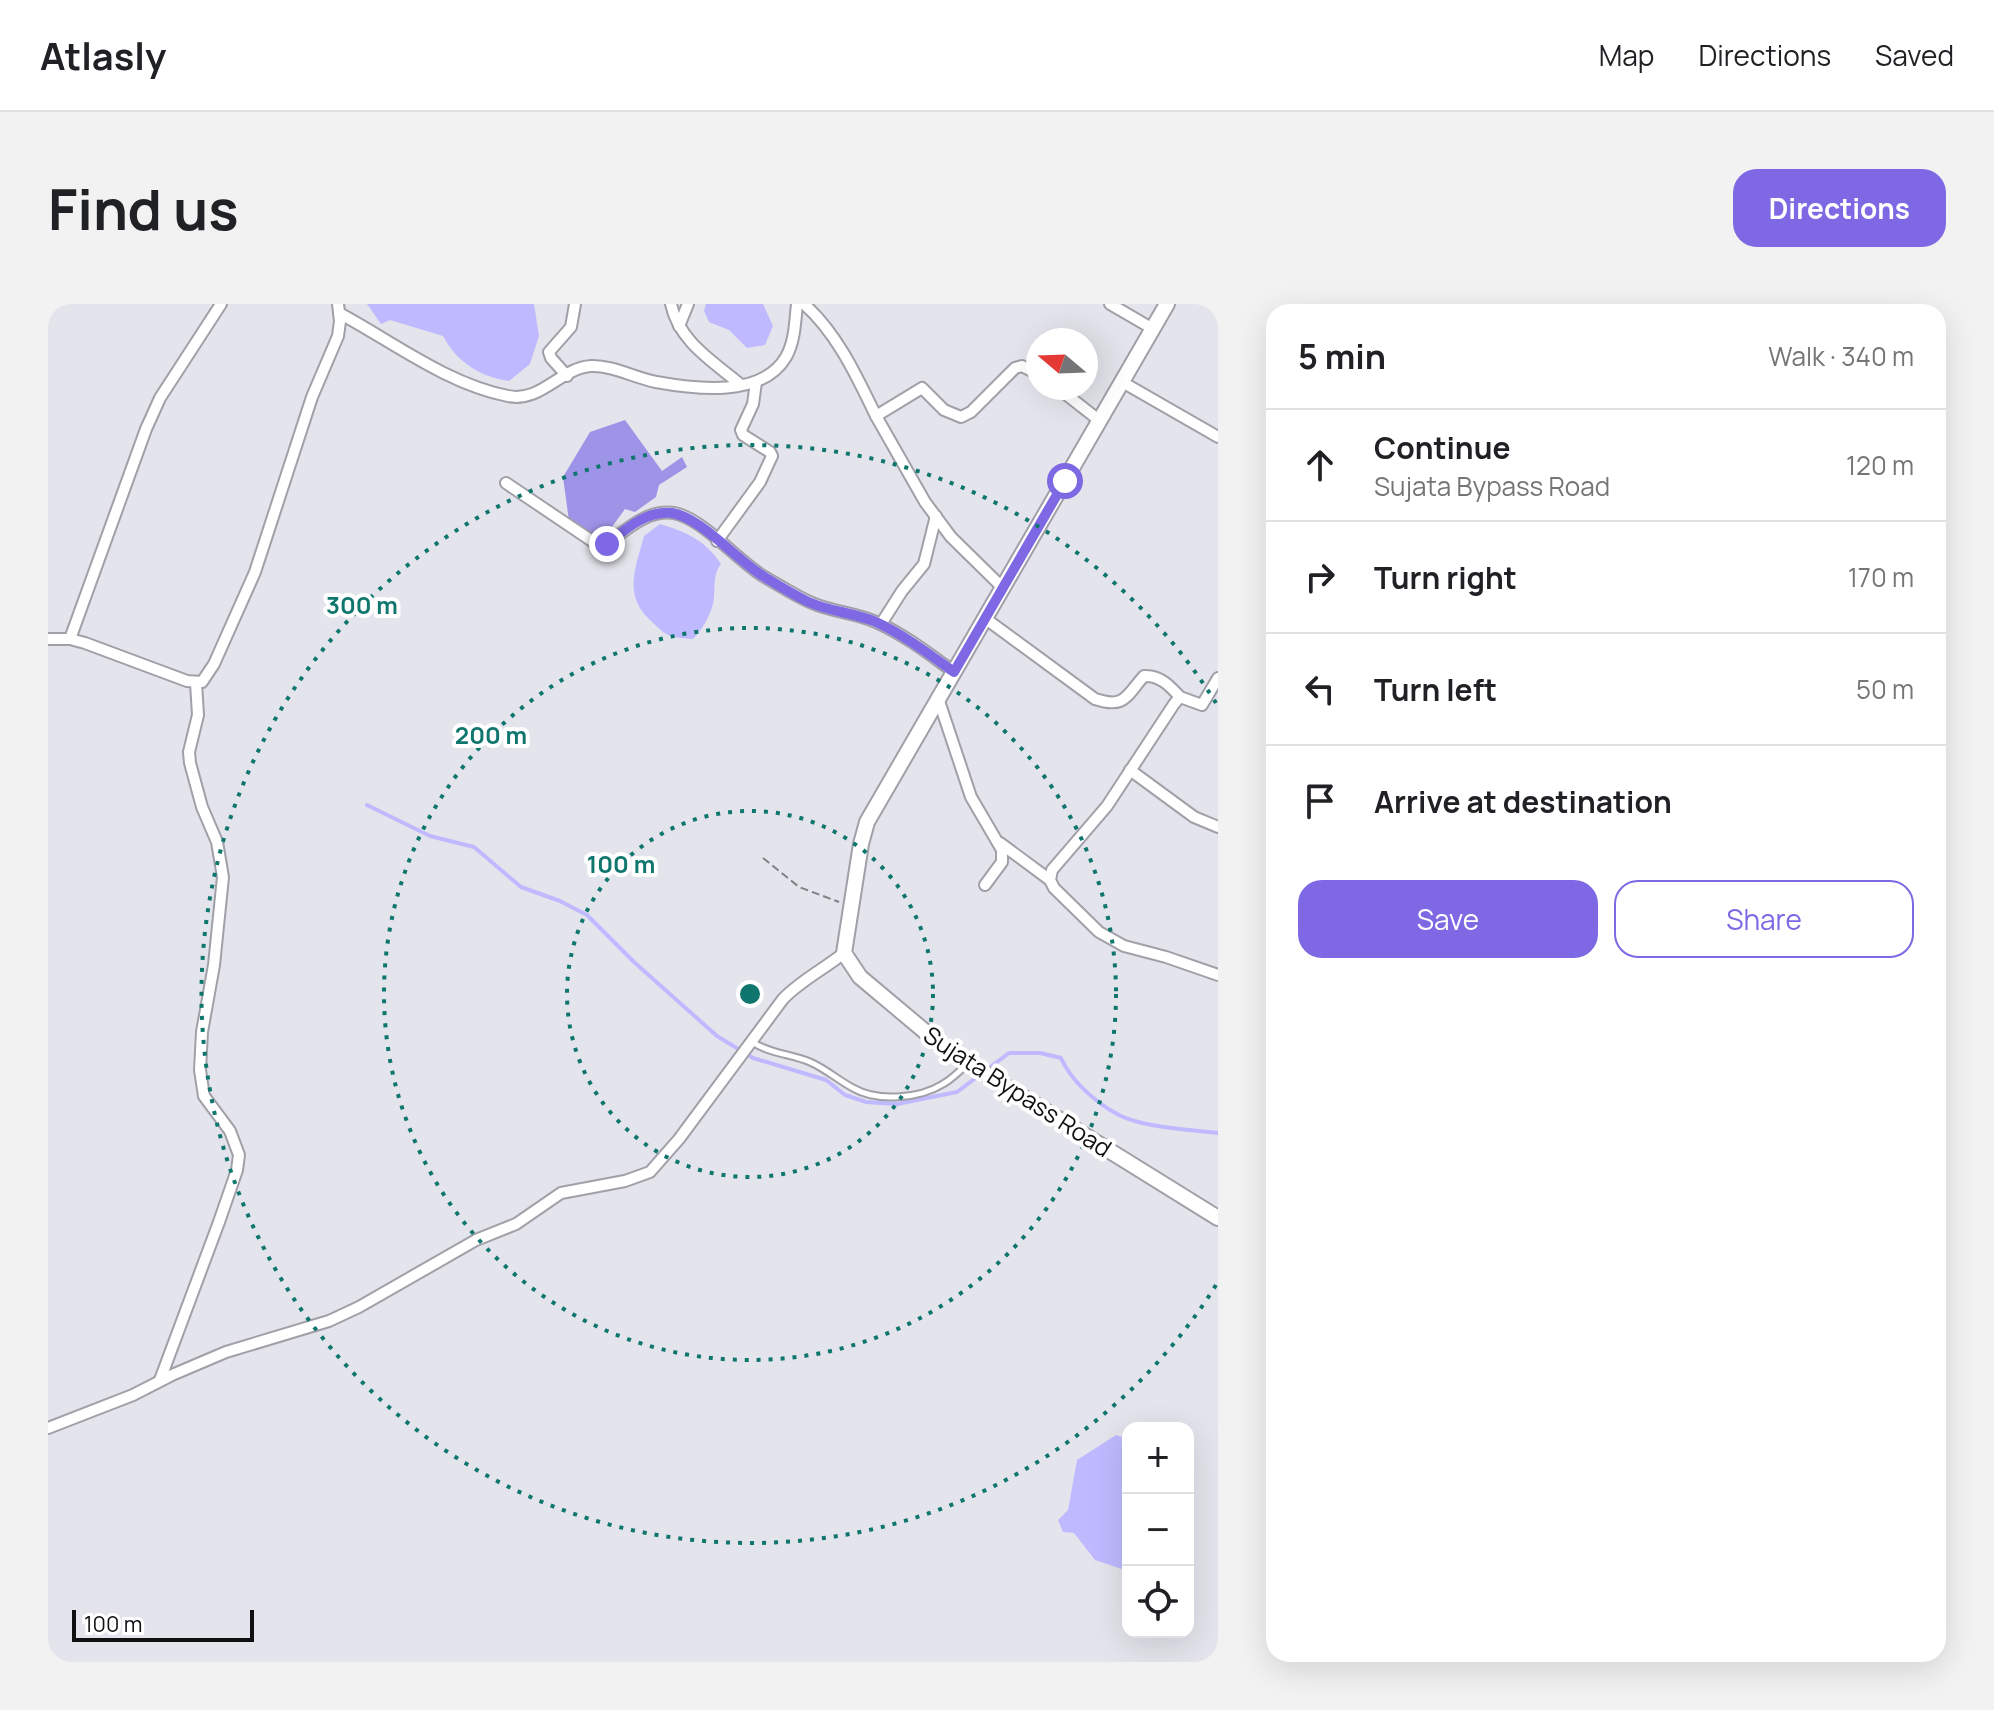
<!DOCTYPE html>
<meta charset="utf-8">
<style>
:root{--surface:#fff;--page:#f2f2f2;--text:#202124;--muted:#757577;--line:#e0e0e0;--accent:#7e68e4}
body{margin:0;font-family:Manrope,sans-serif;background:var(--page);color:var(--text)}
.controls{position:absolute;right:24px;bottom:24px;display:grid;overflow:hidden;border-radius:16px;box-shadow:0 8px 32px #0002}
.controls button{width:72px;height:72px;display:grid;place-items:center;padding:0;border:0;border-bottom:2px solid var(--line);background:var(--surface);color:var(--text);font:40px sans-serif}
.compass{position:absolute;left:978px;top:24px;width:72px;height:72px;border-radius:50%;background:var(--surface);box-shadow:0 8px 32px #0002;rotate:289deg}
.scale{position:absolute;left:24px;bottom:20px;width:182px;box-sizing:border-box;padding-left:8px;border:4px solid #101013;border-top:0;font-size:22px;line-height:28px;white-space:nowrap;color:#101013;-webkit-text-stroke:6px #fff;paint-order:stroke}
.stop{position:absolute;width:24px;height:24px;margin:-18px;border:6px solid #7e68e4;border-radius:50%;background:#fff}
.stop.end{background:#7e68e4;border-color:#fff;box-shadow:0 2px 8px #0008}
.list{margin:0;padding:0;list-style:none}
h2{display:flex;justify-content:space-between;align-items:center;height:104px;margin:0;padding:0 32px;font-size:34px}
h2 small{font-size:26px;font-weight:400;color:var(--muted)}
.list li{display:grid;grid-template-columns:52px 1fr auto;gap:24px;align-items:center;box-sizing:border-box;height:112px;padding:0 32px;border-top:2px solid var(--line)}
.list b{display:block;font-size:30px;white-space:nowrap}
.list p{margin:0;font-size:26px;white-space:nowrap;color:var(--muted)}
.list em{font-size:26px;font-style:normal;color:var(--muted)}
.actions{display:flex;gap:16px;padding:24px 32px}
.actions a{flex:1;padding:18px 0;border:2px solid var(--accent);border-radius:24px;text-align:center;font-size:28px;color:var(--accent)}
.actions .main{background:var(--accent);color:#fff}
.icon{flex:none;width:44px;height:44px;fill:none;stroke:currentColor;stroke-width:2;stroke-linecap:round;stroke-linejoin:round}
.map{position:relative;flex:none;width:1170px;height:1358px;overflow:hidden;border-radius:24px}
header{display:flex;align-items:center;gap:48px;box-sizing:border-box;height:112px;padding:0 40px;background:var(--surface);border-bottom:2px solid var(--line)}
header strong{font-size:38px}
nav{display:flex;gap:44px;margin-inline-start:auto;font-size:28px}
.intro{display:flex;align-items:center;justify-content:space-between;box-sizing:border-box;height:192px;padding:0 48px}
h1{margin:0;font-size:56px}
.button{padding:20px 36px;border-radius:24px;background:var(--accent);color:#fff;font-size:28px;font-weight:700}
main{display:flex;gap:48px;padding:0 48px}
aside{flex:1;background:var(--surface);border-radius:24px;box-shadow:0 8px 32px #0002}
.map>svg:first-child{display:block}
</style>
<header>
<strong>Atlasly</strong>
<nav><a>Map</a><a>Directions</a><a>Saved</a></nav>
</header>
<div class="intro"><h1>Find us</h1><a class="button">Directions</a></div>
<main>
<div class="map">
<svg width="1170" height="1358" viewBox="0 0 1170 1358">
<rect width="100%" height="100%" fill="#e4e4ec"/>
<path fill="#9d94e8" d="M 577,116 L 614,167 L 634,153 L 639,163 L 611,181 L 608,193 L 587,208 L 577,205 L 553,238 L 521,217 L 515,173 L 542,128 Z"/>
<g fill="#bfbaff">
<path d="M 319,0 L 486,0 L 491,32 L 482,60 L 461,77 C 432,73 409,58 395,32 L 342,16 L 333,20 Z"/>
<path d="M 658,0 L 715,0 L 725,22 L 717,41 L 699,44 L 681,26 L 661,18 L 656,7 Z"/>
<path d="M 612,220 C 639,228 658,237 673,260 C 664,271 668,286 665,300 C 661,314 655,324 645,335 C 619,333 620,333 601,315 C 575,290 588,263 596,232 Z"/>
<path d="M 1068,1131 L 1080,1135 L 1080,1267 L 1047,1256 L 1026,1229 L 1015,1228 L 1010,1216 L 1020,1206 L 1029,1156 Z"/>
</g>
<g fill="none" stroke-linecap="round" stroke-linejoin="round">
<path stroke="#bfbaff" stroke-width="4" d="M 319,501 L 382,532 L 426,543 L 473,583 L 512,597 L 539,611 L 586,658 L 669,732 L 705,754 L 778,776 L 797,791 L 818,798 L 849,800 L 909,788 L 961,749 L 992,749 L 1013,754 C 1023,777 1048,799 1071,811 C 1093,823 1143,826 1170,829"/>
<g stroke="#a1a0a8" stroke-width="9">
<path id="lane" d="M 704,738 C 723,750 743,750 762,758 C 778,765 790,776 805,784 C 829,798 871,795 895,780 C 904,775 912,767 919,760"/>
</g>
<g stroke="#a1a0a8" stroke-width="14">
<g id="street">
<path d="M 623,0 C 631,38 666,58 693,81"/>
<path d="M 756,0 C 789,29 809,73 828,112 L 874,84 L 896,106 L 913,113 L 923,108 L 967,64 L 974,62 L 990,70"/>
<path d="M 1062,0 L 1105,25"/>
<path d="M 291,9 C 345,38 399,80 460,92 C 493,99 512,64 543,62 C 564,61 587,74 608,78 C 647,85 714,94 738,53 C 747,37 747,18 749,0"/>
<path d="M 631,22 L 640,0"/>
<path d="M 519,72 L 503,54 L 501,48 L 523,23 L 527,0"/>
<path d="M 1076,79 L 1170,133"/>
<path d="M 1010,84 L 1052,117"/>
<path d="M 828,112 L 877,198 L 903,233 L 956,285"/>
<path d="M 458,179 L 550,241 L 555,242 C 577,228 597,205 626,209 C 654,214 689,256 715,272 C 731,281 747,292 764,299 C 785,308 808,309 828,318 C 857,331 881,350 906,368"/>
<path d="M 669,237 L 712,178 L 724,152 L 722,148 L 695,131 L 693,126 L 705,100 L 708,78"/>
<path d="M 938,315 L 1047,395 C 1077,405 1078,392 1096,372 C 1112,371 1122,382 1132,393"/>
<path d="M 833,320 L 854,287 L 876,260 L 888,212"/>
<path d="M 0,335 L 22,335 L 37,339 L 139,377 L 154,378 L 166,360 L 207,268 L 264,93 L 290,32 L 292,17 L 290,0"/>
<path d="M 22,335 L 98,125 L 112,94 L 173,0"/>
<path d="M 1170,374 L 1154,401 L 1132,393 L 1126,400 L 1059,502 L 1004,566 L 1002,576 L 1006,584 L 1051,628 L 1076,642 L 1118,653 L 1170,671"/>
<path d="M 890,394 L 923,493 L 954,546 L 954,558 L 937,581"/>
<path d="M 1082,466 L 1146,513 L 1170,523"/>
<path d="M 952,539 L 1002,576"/>
<path d="M 112,1076 L 171,918 L 189,866 L 191,851 L 182,827 L 156,792 L 152,766 L 154,728 L 166,661 L 175,573 L 169,538 L 154,503 L 142,459 L 141,448 L 150,411 L 148,379"/>
<path d="M 0,1124 L 85,1091 L 124,1071 L 178,1048 L 281,1017 L 311,1003 L 428,936 L 468,920 L 513,889 L 577,877 L 602,868 L 631,835 L 735,695 C 752,677 776,665 796,649"/>
</g>
</g>
<g stroke="#a1a0a8" stroke-width="18">
<path id="secondary" d="M 1119,0 L 819,518 L 813,540 L 796,649 L 812,673 L 899,746 L 1170,914"/>
</g>
<path stroke="#7f7f85" stroke-width="2" stroke-dasharray="8 4" stroke-linecap="butt" d="M 715,554 L 751,583 L 791,598"/>
<use href="#lane" stroke="#fff" stroke-width="5"/>
<use href="#street" stroke="#fff" stroke-width="10"/>
<use href="#secondary" stroke="#fff" stroke-width="14"/>
</g>
<g fill="none" stroke-linecap="round" stroke-linejoin="round">
<path stroke="#7e68e4" stroke-width="10" d="M 559,240 C 578,225 599,206 624,209 C 652,213 689,256 715,272 C 730,281 747,292 763,299 C 784,308 807,309 828,318 C 856,331 881,350 906,368 L 1017,177"/>
</g>
<g fill="none" stroke="#0f766e" stroke-width="4" stroke-dasharray="4 8">
<circle cx="702" cy="690" r="183"/>
<circle cx="702" cy="690" r="366"/>
<path d="M1168 981A549 549 0 1 1 1168 399"/>
</g>
<g text-anchor="middle" dominant-baseline="central" stroke-width="8" stroke-linejoin="round" paint-order="stroke">
<g font-size="24" fill="#101013" stroke="#fff">
<text transform="translate(970 787) rotate(33)">Sujata Bypass Road</text>
</g>
</g>
<circle cx="702" cy="690" r="12" fill="#0f766e" stroke="#fff" stroke-width="4"/>
<g font-size="24" text-anchor="middle" font-weight="bold" fill="#0f766e" stroke="#fff" stroke-width="8" stroke-linejoin="round" paint-order="stroke">
<text x="314" y="310">300 m</text>
<text x="443" y="440">200 m</text>
<text x="573" y="569">100 m</text>
</g>
</svg>
<div class="controls">
<button>+</button>
<button>−</button>
<button><svg class="icon" aria-label="locate" viewBox="0 0 24 24"><circle cx="12" cy="12" r="6"/><path d="M12 2v4M12 18v4M2 12h4M18 12h4"/></svg></button>
</div>
<svg class="compass" viewBox="-18 -18 36 36"><path d="M0-13l5 13h-10z" fill="#e53935"/><path d="M0 13l5-13h-10z" fill="#757577"/></svg>
<div class="scale">100 m</div>
<div class="stop" style="left:1017px;top:177px"></div>
<div class="stop end" style="left:559px;top:240px"></div>
</div>
<aside>
<h2>5 min<small>Walk · 340 m</small></h2>
<ul class="list">
<li><svg class="icon" aria-label="ahead" viewBox="0 0 24 24"><path d="M12 20V5M6 11l6-6 6 6"/></svg><div><b>Continue</b><p>Sujata Bypass Road</p></div><em>120 m</em></li>
<li><svg class="icon" aria-label="right" viewBox="0 0 24 24"><path d="M7 20v-9h11M14 6l5 5-5 5"/></svg><div><b>Turn right</b></div><em>170 m</em></li>
<li><svg class="icon" aria-label="left" viewBox="0 0 24 24"><path d="M17 20v-9H6M10 6l-5 5 5 5"/></svg><div><b>Turn left</b></div><em>50 m</em></li>
<li><svg class="icon" aria-label="arrive" viewBox="0 0 24 24"><path d="M6 21V4h12l-3 4 3 4H6"/></svg><div><b>Arrive at destination</b></div></li>
</ul>
<div class="actions"><a class="main">Save</a><a>Share</a></div>
</aside>
</main>
